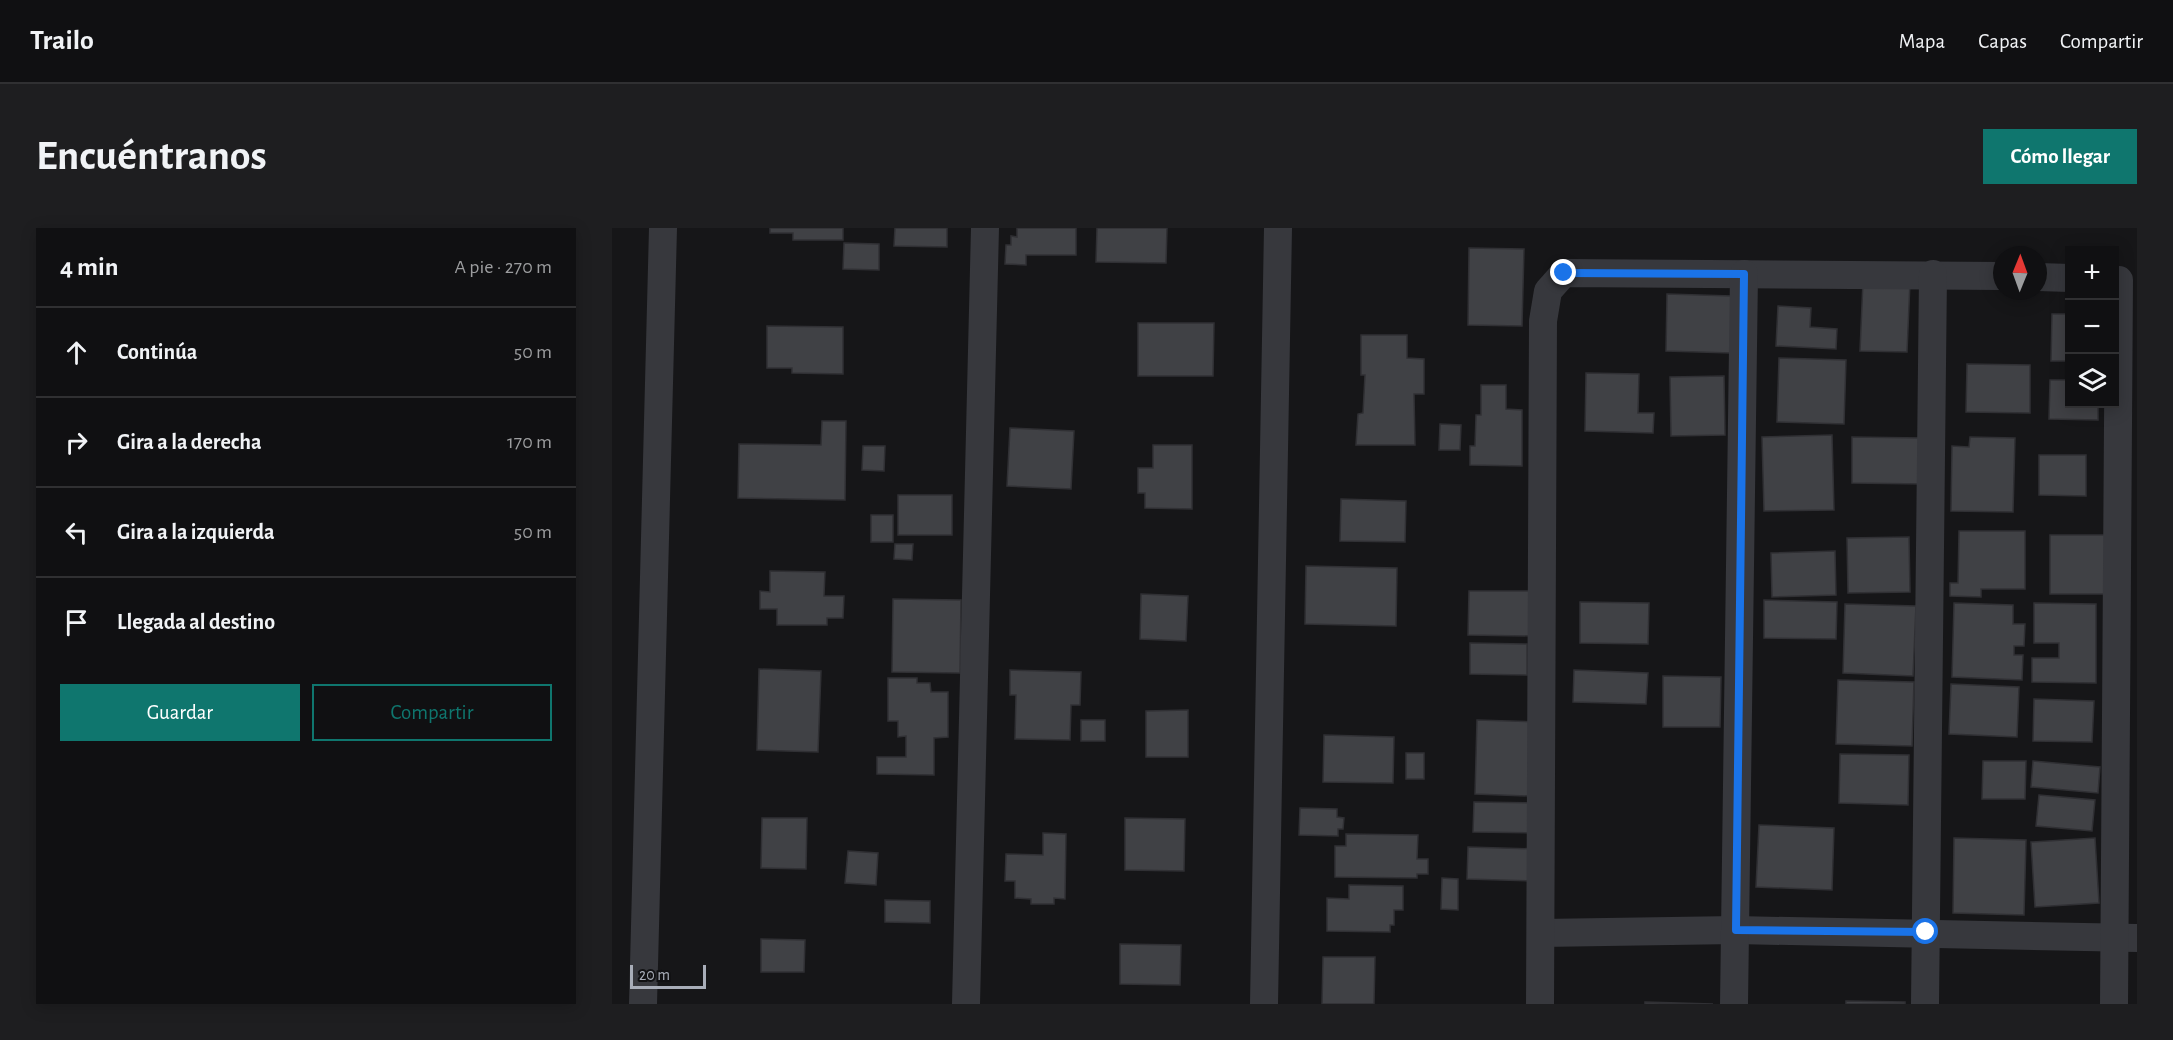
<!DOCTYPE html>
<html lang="es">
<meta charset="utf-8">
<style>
:root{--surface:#101012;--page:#1e1e20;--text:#f1f3f6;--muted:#9c9d9f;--line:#303032;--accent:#0f766e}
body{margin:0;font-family:"Alegreya Sans",sans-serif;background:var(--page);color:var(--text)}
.controls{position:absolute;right:18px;top:18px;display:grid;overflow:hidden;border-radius:0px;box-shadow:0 3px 15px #0003}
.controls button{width:54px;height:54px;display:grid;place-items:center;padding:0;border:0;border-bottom:2px solid var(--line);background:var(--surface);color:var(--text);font:30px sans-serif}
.compass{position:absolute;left:1381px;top:18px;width:54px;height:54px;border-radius:50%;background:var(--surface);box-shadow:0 3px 15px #0003;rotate:1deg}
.scale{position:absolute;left:18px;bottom:15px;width:76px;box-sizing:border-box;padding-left:6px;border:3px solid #a8adb8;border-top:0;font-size:16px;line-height:21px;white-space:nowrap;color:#a8adb8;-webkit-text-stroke:4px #111113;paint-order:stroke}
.stop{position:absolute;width:18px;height:18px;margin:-14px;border:4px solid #1a73e8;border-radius:50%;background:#fff}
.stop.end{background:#1a73e8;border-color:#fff;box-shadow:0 2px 6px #0008}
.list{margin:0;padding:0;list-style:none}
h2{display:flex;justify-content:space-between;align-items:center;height:78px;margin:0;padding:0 24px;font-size:26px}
h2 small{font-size:20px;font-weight:400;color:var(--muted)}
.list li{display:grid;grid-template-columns:39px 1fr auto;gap:18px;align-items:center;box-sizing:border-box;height:90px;padding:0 24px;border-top:2px solid var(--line)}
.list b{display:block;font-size:22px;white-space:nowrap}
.list em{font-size:20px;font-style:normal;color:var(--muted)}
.actions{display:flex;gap:12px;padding:18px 24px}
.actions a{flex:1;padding:14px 0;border:2px solid var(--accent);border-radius:0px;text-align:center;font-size:21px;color:var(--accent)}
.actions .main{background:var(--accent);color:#fff}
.icon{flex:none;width:33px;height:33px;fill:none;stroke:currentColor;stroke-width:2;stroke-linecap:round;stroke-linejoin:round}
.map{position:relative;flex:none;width:1525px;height:776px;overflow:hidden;border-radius:0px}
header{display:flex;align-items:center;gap:36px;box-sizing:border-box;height:84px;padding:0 30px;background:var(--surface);border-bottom:2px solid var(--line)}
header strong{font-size:28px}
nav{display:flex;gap:33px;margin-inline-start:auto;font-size:21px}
.intro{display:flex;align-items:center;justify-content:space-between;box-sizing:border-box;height:144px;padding:0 36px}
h1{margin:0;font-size:42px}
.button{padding:15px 27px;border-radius:0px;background:var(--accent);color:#fff;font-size:21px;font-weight:700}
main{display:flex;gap:36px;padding:0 36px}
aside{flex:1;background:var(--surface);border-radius:0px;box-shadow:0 3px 15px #0003}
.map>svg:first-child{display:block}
</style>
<header>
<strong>Trailo</strong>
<nav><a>Mapa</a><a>Capas</a><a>Compartir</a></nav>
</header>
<div class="intro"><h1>Encuéntranos</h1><a class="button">Cómo llegar</a></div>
<main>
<aside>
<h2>4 min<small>A pie · 270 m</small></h2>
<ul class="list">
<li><svg class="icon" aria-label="ahead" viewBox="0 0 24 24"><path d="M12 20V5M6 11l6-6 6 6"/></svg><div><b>Continúa</b></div><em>50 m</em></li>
<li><svg class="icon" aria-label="right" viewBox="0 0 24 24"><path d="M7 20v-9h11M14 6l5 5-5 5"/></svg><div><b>Gira a la derecha</b></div><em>170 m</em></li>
<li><svg class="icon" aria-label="left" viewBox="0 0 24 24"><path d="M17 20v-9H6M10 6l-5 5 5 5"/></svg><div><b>Gira a la izquierda</b></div><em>50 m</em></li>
<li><svg class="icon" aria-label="arrive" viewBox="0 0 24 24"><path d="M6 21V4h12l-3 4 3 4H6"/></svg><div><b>Llegada al destino</b></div></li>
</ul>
<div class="actions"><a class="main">Guardar</a><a>Compartir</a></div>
</aside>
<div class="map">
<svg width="1525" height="776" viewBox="0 0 1525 776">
<rect width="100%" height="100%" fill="#161618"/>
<g fill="#404145" stroke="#303034" stroke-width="1.5">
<path d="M 158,0 L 231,0 L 231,12 L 181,12 L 181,5 L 158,5 Z"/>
<path d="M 283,0 L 335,0 L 335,19 L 282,18 Z"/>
<path d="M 405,0 L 464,0 L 464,27 L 414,27 L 414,37 L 393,36 L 394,17 L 399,17 L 399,8 L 405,9 Z"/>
<path d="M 485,0 L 555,0 L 554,35 L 484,34 Z"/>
<path d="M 232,15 L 267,16 L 267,42 L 231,41 Z"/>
<path d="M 857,20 L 912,21 L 910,98 L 856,97 Z"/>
<path d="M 1251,53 L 1298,54 L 1295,124 L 1248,123 Z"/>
<path d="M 1055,66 L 1120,68 L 1119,125 L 1054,123 Z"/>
<path d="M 1166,78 L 1199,80 L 1198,99 L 1225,101 L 1224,121 L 1164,118 Z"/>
<path d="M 1440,86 L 1458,86 L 1458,133 L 1439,133 Z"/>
<path d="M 526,95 L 602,95 L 601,148 L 526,148 Z"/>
<path d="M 155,98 L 231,99 L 231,146 L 180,145 L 180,140 L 155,140 Z"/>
<path d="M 749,107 L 795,107 L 795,130 L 812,131 L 812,166 L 802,166 L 803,217 L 744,217 L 746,186 L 751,185 L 753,147 L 749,147 Z"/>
<path d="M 1167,130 L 1234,132 L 1232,196 L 1165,194 Z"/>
<path d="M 1355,136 L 1418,137 L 1418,185 L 1354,184 Z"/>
<path d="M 974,145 L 1027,146 L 1026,185 L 1042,185 L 1041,205 L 973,203 Z"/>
<path d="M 1112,148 L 1113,207 L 1059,208 L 1058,149 Z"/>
<path d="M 1438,152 L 1458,152 L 1458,176 L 1486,176 L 1486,192 L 1437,191 Z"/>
<path d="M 869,157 L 894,157 L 894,181 L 910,182 L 910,238 L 858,237 L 858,218 L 863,218 L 864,187 L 869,187 Z"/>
<path d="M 210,193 L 234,193 L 233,272 L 126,270 L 127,216 L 209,217 Z"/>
<path d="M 828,196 L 849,197 L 848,222 L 827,222 Z"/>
<path d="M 398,200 L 462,203 L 459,261 L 395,258 Z"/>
<path d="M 1220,207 L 1222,282 L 1152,283 L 1150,209 Z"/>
<path d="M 1240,209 L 1311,210 L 1311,256 L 1240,255 Z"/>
<path d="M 1358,209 L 1403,210 L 1401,284 L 1339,283 L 1340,218 L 1357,219 Z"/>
<path d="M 541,217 L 580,217 L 580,281 L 533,280 L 533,265 L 526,265 L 526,240 L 541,240 Z"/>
<path d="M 251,218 L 273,218 L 272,243 L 250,242 Z"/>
<path d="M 1427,227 L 1474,227 L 1474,268 L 1427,267 Z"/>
<rect x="286" y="267" width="54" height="40"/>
<path d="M 729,271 L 794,273 L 793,314 L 728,313 Z"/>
<rect x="259" y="287" width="22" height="27"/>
<path d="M 1347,303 L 1413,303 L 1413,361 L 1369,361 L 1369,369 L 1338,368 L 1338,355 L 1346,355 Z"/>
<rect x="1438" y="307" width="57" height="59"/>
<path d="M 1297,309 L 1298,364 L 1236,365 L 1235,310 Z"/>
<path d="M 283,316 L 301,316 L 300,332 L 282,331 Z"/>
<path d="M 1223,323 L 1224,367 L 1160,369 L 1159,325 Z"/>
<path d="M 694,338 L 785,340 L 784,398 L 693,396 Z"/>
<path d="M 158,343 L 213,344 L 212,368 L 232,368 L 231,390 L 215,390 L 215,397 L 165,397 L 165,381 L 148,381 L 148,363 L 158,364 Z"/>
<path d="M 857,363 L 921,363 L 921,408 L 856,407 Z"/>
<path d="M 529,366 L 576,368 L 574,413 L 528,411 Z"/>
<path d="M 281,371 L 349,372 L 348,445 L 280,444 Z"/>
<path d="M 1152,372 L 1225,374 L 1224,411 L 1152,410 Z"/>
<path d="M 968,374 L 1037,375 L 1036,416 L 968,415 Z"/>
<path d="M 1342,375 L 1401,377 L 1401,396 L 1413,396 L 1412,418 L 1402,418 L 1402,427 L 1411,427 L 1410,452 L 1340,449 Z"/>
<path d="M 1422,375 L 1484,376 L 1484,455 L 1420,454 L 1420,430 L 1447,430 L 1447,415 L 1422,415 Z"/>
<path d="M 1233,376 L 1304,378 L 1301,448 L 1231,445 Z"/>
<path d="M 858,415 L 915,416 L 915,447 L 858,446 Z"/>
<path d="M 147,441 L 209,443 L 206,524 L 145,522 Z"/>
<path d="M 398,442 L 469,444 L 468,477 L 459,477 L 458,512 L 403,511 L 404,467 L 398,467 Z"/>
<path d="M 962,442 L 1036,445 L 1034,476 L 961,474 Z"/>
<path d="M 1051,448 L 1109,449 L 1108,499 L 1051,499 Z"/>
<path d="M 276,450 L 305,450 L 305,455 L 318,455 L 319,464 L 336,464 L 336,509 L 322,510 L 322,547 L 265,546 L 265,529 L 294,529 L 294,508 L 286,509 L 286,493 L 276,493 Z"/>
<path d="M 1226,452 L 1302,454 L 1300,518 L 1224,516 Z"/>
<path d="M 1339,456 L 1407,459 L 1405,509 L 1337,506 Z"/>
<path d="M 1422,471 L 1482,473 L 1480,514 L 1421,513 Z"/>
<path d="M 576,482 L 576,529 L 534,529 L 534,483 Z"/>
<rect x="469" y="492" width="24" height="21"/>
<path d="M 865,492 L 928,494 L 917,568 L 863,566 Z"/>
<path d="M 712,507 L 782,509 L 781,555 L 711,554 Z"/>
<rect x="794" y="525" width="18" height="26"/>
<path d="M 1228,526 L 1297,527 L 1296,577 L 1227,575 Z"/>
<path d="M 1371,533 L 1414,533 L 1413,571 L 1370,571 Z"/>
<path d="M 1421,533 L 1488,539 L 1486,565 L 1419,559 Z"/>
<path d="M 1427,567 L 1483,572 L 1480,603 L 1424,598 Z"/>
<path d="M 862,574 L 927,575 L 926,605 L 861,604 Z"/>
<path d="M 688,580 L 725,581 L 725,589 L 732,590 L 731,601 L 726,601 L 726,608 L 687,607 Z"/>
<path d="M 150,590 L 195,590 L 194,641 L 149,640 Z"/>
<path d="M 513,590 L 573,591 L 572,643 L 513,642 Z"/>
<path d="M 1147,597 L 1222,600 L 1220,662 L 1144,659 Z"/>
<path d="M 431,605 L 454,606 L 453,671 L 442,670 L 442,676 L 419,676 L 419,671 L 403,670 L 403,653 L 393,653 L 394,626 L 431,627 Z"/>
<path d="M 734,606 L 806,607 L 805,631 L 816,631 L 816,646 L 805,646 L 805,650 L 723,649 L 723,618 L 734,618 Z"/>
<path d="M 1342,610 L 1414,612 L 1412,687 L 1341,685 Z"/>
<path d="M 1483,610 L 1487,675 L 1423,679 L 1419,614 Z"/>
<path d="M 856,619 L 926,621 L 925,653 L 855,651 Z"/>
<path d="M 236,623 L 266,625 L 264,657 L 233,655 Z"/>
<path d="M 830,650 L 846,651 L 846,682 L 829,681 Z"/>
<path d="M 737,657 L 791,658 L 791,682 L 782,682 L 782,697 L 778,697 L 778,704 L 715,703 L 715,670 L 737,671 Z"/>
<path d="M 273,672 L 318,673 L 318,695 L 273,694 Z"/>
<path d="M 149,711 L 193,712 L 192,744 L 149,744 Z"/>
<path d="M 508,716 L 569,717 L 568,757 L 508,756 Z"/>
<path d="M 711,729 L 763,729 L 762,776 L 710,776 Z"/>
<path d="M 1234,773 L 1293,774 L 1293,776 L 1234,776 Z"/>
<path d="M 1033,774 L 1101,776 L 1033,776 Z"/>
</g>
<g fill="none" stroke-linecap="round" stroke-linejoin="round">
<g stroke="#37383d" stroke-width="28">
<path d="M 1426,49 L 1458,50"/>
<path d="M 929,705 L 1124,702 L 1525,710"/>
<path d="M 31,776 L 51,0"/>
<path d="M 354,776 L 373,0"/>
<path d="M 652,776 L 666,0"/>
<path d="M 928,776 L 931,93 L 936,63 L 952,45 L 1390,48"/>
<path d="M 1122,776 L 1132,46"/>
<path d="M 1313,776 L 1321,46"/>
<path d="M 1502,776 L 1507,52"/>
</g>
</g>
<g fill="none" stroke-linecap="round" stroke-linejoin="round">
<path stroke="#1a73e8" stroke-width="8" d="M 952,45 L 1132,46 L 1124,702 L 1314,704"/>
</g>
</svg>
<div class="controls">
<button>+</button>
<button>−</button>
<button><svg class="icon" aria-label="layers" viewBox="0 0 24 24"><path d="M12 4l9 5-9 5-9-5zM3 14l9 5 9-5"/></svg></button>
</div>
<svg class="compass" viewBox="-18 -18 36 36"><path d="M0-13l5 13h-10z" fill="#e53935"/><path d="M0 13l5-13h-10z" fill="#9c9d9f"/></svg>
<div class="scale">20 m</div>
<div class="stop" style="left:1314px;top:704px"></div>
<div class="stop end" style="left:952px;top:45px"></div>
</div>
</main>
